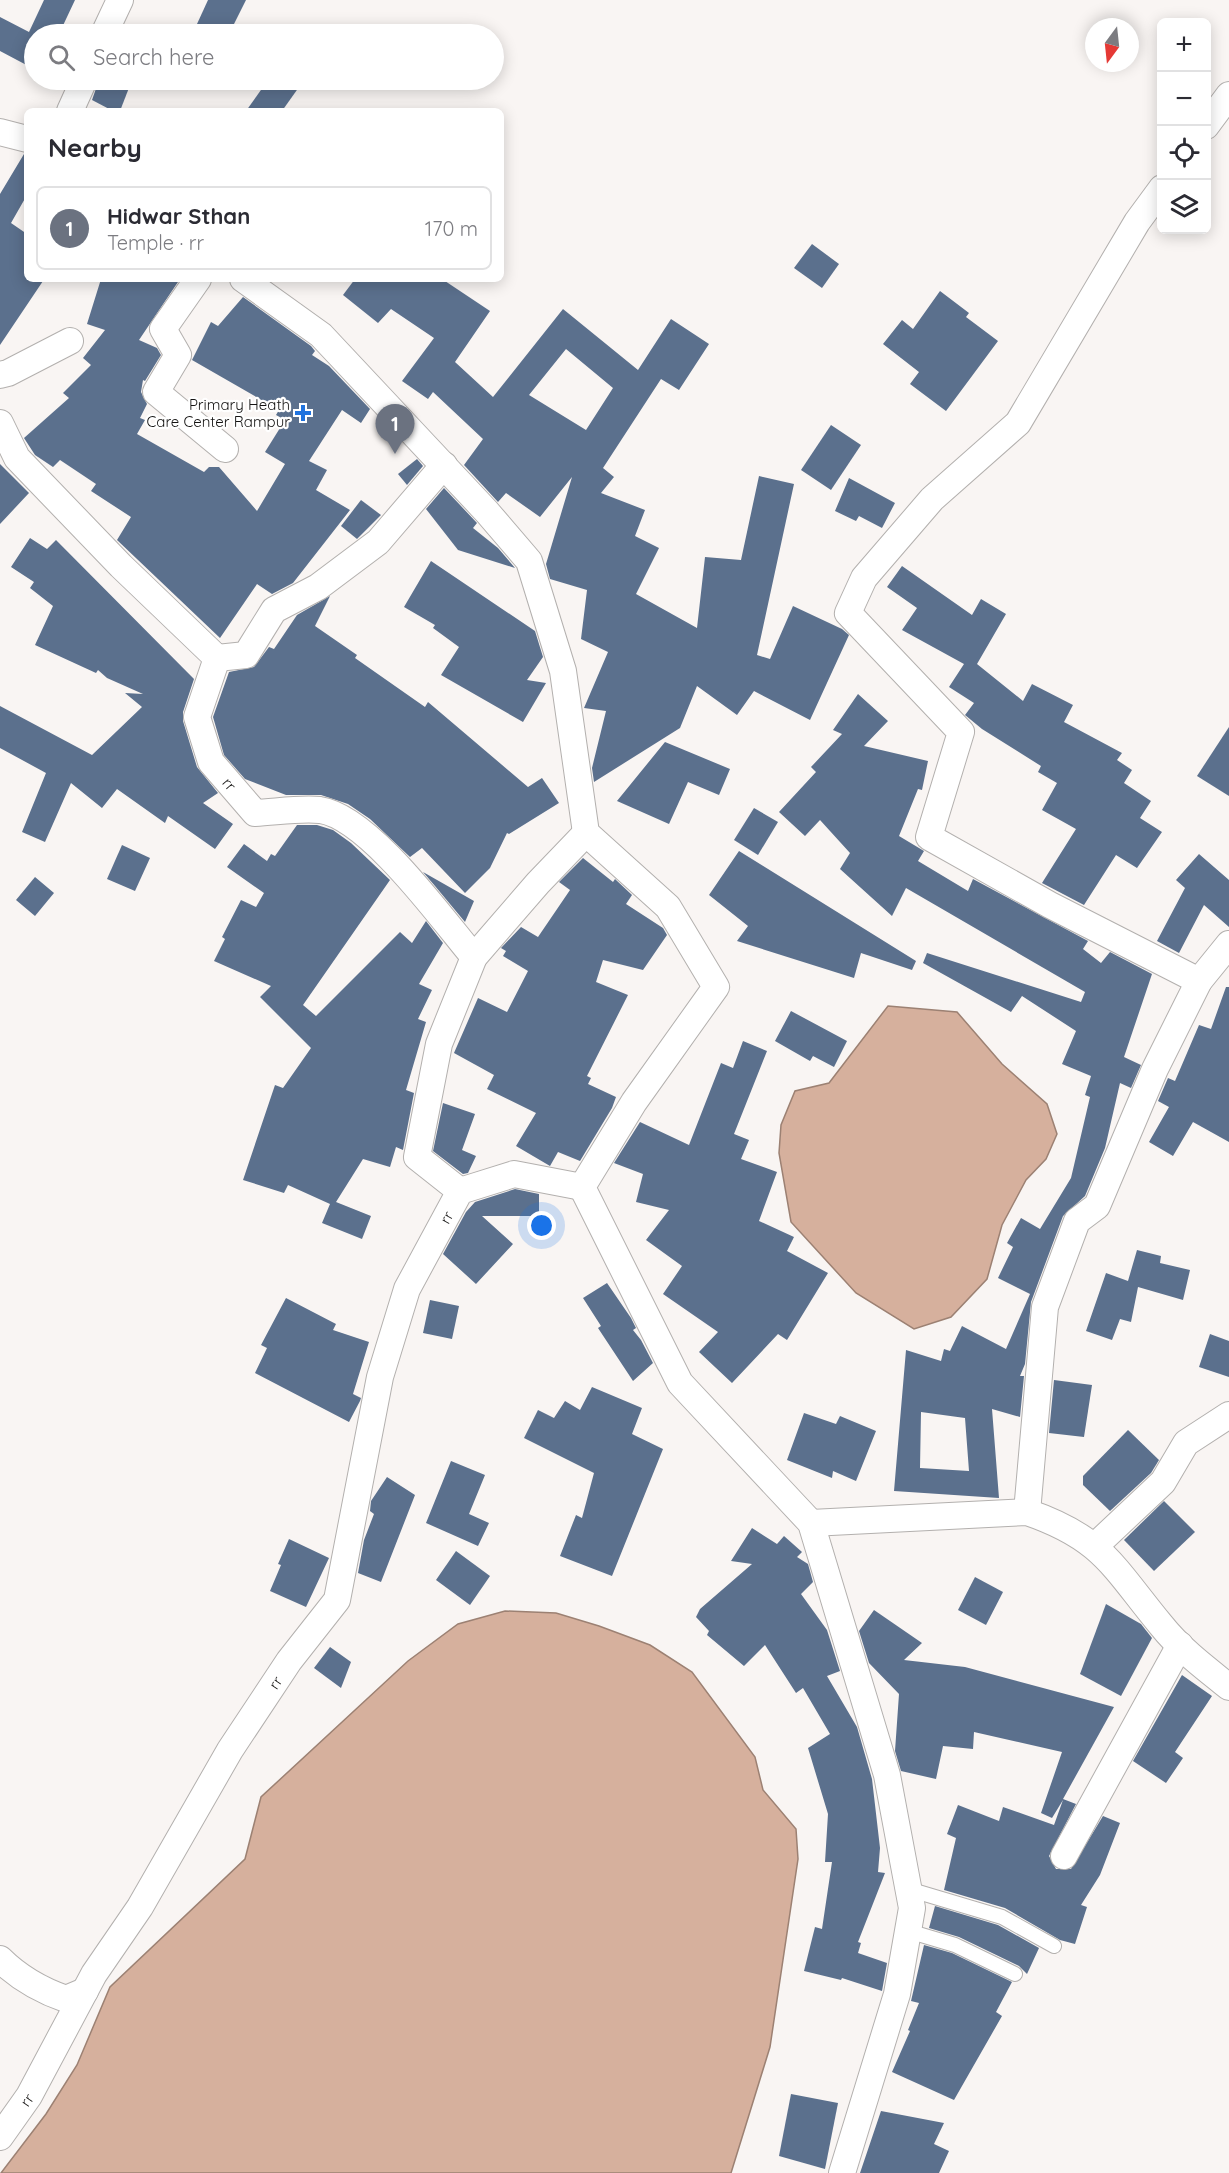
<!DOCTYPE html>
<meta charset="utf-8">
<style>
:root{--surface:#fff;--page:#f2f2f3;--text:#2b2b33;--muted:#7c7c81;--line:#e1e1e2;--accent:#2073de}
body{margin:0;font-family:Quicksand,sans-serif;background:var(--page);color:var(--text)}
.controls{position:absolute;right:18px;top:18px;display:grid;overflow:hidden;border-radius:9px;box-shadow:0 3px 15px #0003}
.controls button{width:54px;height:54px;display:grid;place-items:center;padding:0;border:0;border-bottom:2px solid var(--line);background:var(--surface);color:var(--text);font:30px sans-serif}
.compass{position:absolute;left:1085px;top:18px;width:54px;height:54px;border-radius:50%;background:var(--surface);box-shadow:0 3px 15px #0003;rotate:195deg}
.you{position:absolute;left:542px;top:1226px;width:21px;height:21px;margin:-15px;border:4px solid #fff;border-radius:50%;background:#1a73e8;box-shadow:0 0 0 9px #1a73e833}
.badge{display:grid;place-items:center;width:39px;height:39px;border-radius:50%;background:var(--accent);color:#fff;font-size:20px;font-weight:700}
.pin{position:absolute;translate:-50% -50px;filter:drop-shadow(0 2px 3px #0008)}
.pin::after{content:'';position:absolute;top:32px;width:21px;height:18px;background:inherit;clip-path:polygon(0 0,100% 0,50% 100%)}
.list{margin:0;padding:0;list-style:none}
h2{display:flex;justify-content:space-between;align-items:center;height:78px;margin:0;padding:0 24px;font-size:26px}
h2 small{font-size:20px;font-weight:400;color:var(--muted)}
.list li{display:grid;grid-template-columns:39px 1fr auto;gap:18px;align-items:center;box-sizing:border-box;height:84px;margin:0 12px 12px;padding:0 12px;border:2px solid var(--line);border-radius:9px}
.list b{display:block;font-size:22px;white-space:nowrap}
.list p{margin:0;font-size:20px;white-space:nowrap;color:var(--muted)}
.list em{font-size:20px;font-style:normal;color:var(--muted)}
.icon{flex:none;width:33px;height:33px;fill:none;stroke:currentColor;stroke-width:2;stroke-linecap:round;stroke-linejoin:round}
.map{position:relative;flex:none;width:1229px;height:2173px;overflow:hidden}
.search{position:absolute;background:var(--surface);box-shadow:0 3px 15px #0003;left:24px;top:24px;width:480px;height:66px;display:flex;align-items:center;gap:15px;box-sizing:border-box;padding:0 21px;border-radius:33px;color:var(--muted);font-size:22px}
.panel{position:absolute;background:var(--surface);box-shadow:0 3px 15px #0003;left:24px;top:108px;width:480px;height:174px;border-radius:9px}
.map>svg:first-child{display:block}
</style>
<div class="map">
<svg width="1229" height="2173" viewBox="0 0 1229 2173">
<rect width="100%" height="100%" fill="#f9f5f3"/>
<g fill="#d6b09d" stroke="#9c8173" stroke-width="1.5">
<path d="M 888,1006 L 957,1012 L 1002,1064 L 1047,1104 L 1057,1134 L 1046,1159 L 1026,1180 L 1002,1225 L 987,1279 L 951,1317 L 914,1329 L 856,1293 L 791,1222 L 779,1153 L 781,1125 L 795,1091 L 829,1083 Z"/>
<path d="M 505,1611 L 556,1613 L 599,1626 L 650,1645 L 692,1672 L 755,1757 L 763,1790 L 796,1829 L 798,1859 L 770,2047 L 731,2173 L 1,2173 L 46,2114 L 77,2065 L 110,1987 L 245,1859 L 261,1797 L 408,1661 L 458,1624 Z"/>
</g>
<g fill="#5b708d" fill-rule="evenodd">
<path d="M 44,0 L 75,0 L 59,34 L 34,34 L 34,69 L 0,51 L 0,17 L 29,32 Z"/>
<path d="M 208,0 L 246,0 L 229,34 L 219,34 L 197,24 Z"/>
<path d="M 99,80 L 132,80 L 120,111 L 113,111 L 92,100 Z"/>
<path d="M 268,80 L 304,80 L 282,111 L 246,111 Z"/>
<path d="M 24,154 L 27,154 L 27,195 L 11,223 L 27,234 L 27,279 L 43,281 L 0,345 L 0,194 Z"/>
<path d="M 812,244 L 839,264 L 822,288 L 794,268 Z"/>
<path d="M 101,279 L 180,279 L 139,340 L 157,348 L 161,355 L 145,381 L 143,380 L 141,392 L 147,404 L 140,418 L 145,420 L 137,434 L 204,472 L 209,467 L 219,467 L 257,511 L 285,464 L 265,452 L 285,420 L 276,415 L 279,410 L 192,360 L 211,322 L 218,326 L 243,297 L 311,346 L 315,351 L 312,355 L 329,366 L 370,409 L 361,423 L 342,410 L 309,461 L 327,470 L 316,490 L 350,510 L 293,583 L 272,594 L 257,584 L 220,638 L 117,540 L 131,517 L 91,491 L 96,484 L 60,460 L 53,467 L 35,455 L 24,438 L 69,398 L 63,393 L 91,365 L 83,358 L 105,330 L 87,324 Z"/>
<path d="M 355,279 L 442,279 L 490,311 L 455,362 L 493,397 L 563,309 L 638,370 L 671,319 L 709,344 L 679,390 L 661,379 L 603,468 L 614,477 L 601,493 L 645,510 L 635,536 L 659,548 L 636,594 L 697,628 L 705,557 L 741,560 L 759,476 L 794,484 L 757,655 L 770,659 L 793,606 L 842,629 L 849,635 L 810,720 L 754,691 L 737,715 L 697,686 L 680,728 L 594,782 L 592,768 L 606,711 L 584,708 L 608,652 L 581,639 L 587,590 L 550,579 L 546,564 L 572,477 L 540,517 L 506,493 L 498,502 L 464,465 L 483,439 L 433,392 L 428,399 L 402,381 L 434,338 L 391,309 L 378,323 L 343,295 ZM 566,349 L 613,388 L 586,430 L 529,395 Z"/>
<path d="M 940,291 L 969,313 L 966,317 L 998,341 L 946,411 L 910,384 L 919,372 L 883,344 L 902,320 L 913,329 Z"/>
<path d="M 831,425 L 861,445 L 831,490 L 801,470 Z"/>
<path d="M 417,459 L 423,466 L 407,485 L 398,474 Z"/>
<path d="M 0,464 L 29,493 L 0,524 Z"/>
<path d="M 849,478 L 895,503 L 882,528 L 859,516 L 856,521 L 835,511 Z"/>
<path d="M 444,488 L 477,523 L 473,528 L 498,548 L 515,568 L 458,550 L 426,509 Z"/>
<path d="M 361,500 L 381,515 L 357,539 L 341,526 Z"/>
<path d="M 30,538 L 47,549 L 56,540 L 194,679 L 183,712 L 183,721 L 197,767 L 218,793 L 203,803 L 233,824 L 215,849 L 168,816 L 165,823 L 117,789 L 102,808 L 71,783 L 45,842 L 22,832 L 46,773 L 0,748 L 0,706 L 92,755 L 142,707 L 125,693 L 143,694 L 107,678 L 98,670 L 96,673 L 35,645 L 53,606 L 30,588 L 34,582 L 11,567 Z"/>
<path d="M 431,561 L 535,631 L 543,657 L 527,680 L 546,683 L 523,722 L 441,675 L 459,647 L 433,628 L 435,625 L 404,607 Z"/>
<path d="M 902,566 L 972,615 L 981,599 L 1006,614 L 977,664 L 1023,701 L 1032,684 L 1073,705 L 1064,722 L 1122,753 L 1117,760 L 1132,770 L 1124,783 L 1151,801 L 1140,818 L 1162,832 L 1137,868 L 1116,855 L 1084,905 L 1042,883 L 1076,829 L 1042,810 L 1057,783 L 1038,772 L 1041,766 L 982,729 L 965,715 L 974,703 L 949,687 L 964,664 L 902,630 L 917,608 L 887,587 Z"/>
<path d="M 330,596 L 315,626 L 357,655 L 355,658 L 425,707 L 428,702 L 528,787 L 542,778 L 559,803 L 509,834 L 507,833 L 490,868 L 465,893 L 422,848 L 410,857 L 370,819 L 348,804 L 321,795 L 286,795 L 245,779 L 224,755 L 213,717 L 229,672 L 254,667 L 269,647 L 274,649 L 297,615 Z"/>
<path d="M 858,694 L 888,721 L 864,746 L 928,761 L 922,790 L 918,789 L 899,836 L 924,851 L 918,861 L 968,891 L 973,879 L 1088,941 L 1083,949 L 1101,963 L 1110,952 L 1152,974 L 1124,1057 L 1141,1065 L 1131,1088 L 1120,1083 L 1105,1148 L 1085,1196 L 1063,1216 L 1031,1302 L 1025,1364 L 1020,1376 L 1024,1376 L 1020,1417 L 992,1409 L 999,1498 L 894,1491 L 906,1350 L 941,1361 L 944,1349 L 950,1351 L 962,1326 L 1006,1349 L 1030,1294 L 998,1278 L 1013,1247 L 1007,1243 L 1021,1218 L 1040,1229 L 1071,1178 L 1090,1097 L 1085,1095 L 1091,1076 L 1062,1064 L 1076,1031 L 1022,996 L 1011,1012 L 923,963 L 927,953 L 1081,1002 L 1085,992 L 906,888 L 892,916 L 840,869 L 850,853 L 820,820 L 805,836 L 779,812 L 816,772 L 811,767 L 842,734 L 833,730 ZM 921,1412 L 965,1418 L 969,1471 L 920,1468 Z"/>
<path d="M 1229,727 L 1229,796 L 1197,776 Z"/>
<path d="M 665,742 L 730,769 L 719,795 L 688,782 L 669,824 L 617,801 Z"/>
<path d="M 754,808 L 778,822 L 758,855 L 734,840 Z"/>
<path d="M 297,825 L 317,825 L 333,830 L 351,843 L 390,880 L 303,1005 L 316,1016 L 400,932 L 412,943 L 426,921 L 443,943 L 419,984 L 432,990 L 418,1019 L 426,1022 L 406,1090 L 414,1093 L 403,1150 L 396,1147 L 390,1167 L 363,1159 L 336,1202 L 371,1216 L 362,1239 L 322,1223 L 330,1204 L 288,1185 L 284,1193 L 243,1180 L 275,1085 L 283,1088 L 311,1048 L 260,997 L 271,986 L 214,961 L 225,939 L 222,937 L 241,900 L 256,907 L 264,893 L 227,867 L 244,844 L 267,861 L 271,854 L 275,856 Z"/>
<path d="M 122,845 L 150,858 L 135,891 L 107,879 Z"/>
<path d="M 739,851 L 916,961 L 912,970 L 861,953 L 854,978 L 737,941 L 748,926 L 709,895 Z"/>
<path d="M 1199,854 L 1229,880 L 1229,927 L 1204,905 L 1179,953 L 1157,941 L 1185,888 L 1176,880 Z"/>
<path d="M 583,858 L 613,882 L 615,879 L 632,895 L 626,904 L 663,928 L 667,935 L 643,970 L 603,960 L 596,982 L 628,995 L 587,1076 L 591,1078 L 588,1084 L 616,1097 L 612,1108 L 580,1161 L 558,1152 L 550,1166 L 516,1146 L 536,1113 L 487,1089 L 494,1075 L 454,1053 L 478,998 L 507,1012 L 528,971 L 503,956 L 506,951 L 501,948 L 521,927 L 538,937 L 570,890 L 559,882 Z"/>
<path d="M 423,872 L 474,901 L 465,922 L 435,886 Z"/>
<path d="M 35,877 L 54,893 L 35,916 L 16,900 Z"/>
<path d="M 1226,987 L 1229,987 L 1229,1142 L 1193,1122 L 1173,1156 L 1149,1142 L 1169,1107 L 1158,1101 L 1168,1078 L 1175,1081 L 1199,1025 L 1211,1029 Z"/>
<path d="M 791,1011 L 847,1041 L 834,1067 L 813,1056 L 810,1061 L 775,1041 Z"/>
<path d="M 743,1041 L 767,1051 L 734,1134 L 749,1140 L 741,1159 L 777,1172 L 759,1221 L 794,1237 L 787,1251 L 828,1273 L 787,1340 L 778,1334 L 732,1383 L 699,1352 L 718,1332 L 663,1294 L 682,1266 L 646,1240 L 669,1210 L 636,1202 L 643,1174 L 614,1163 L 640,1122 L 689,1145 L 721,1063 L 733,1068 Z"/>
<path d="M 443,1103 L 475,1114 L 462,1150 L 476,1156 L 468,1173 L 463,1174 L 433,1151 Z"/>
<path d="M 515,1189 L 539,1194 L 539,1216 L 482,1216 L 513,1244 L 476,1284 L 443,1254 L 466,1212 L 475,1202 Z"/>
<path d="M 1137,1250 L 1161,1256 L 1160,1263 L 1190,1270 L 1183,1300 L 1138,1287 L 1131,1322 L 1120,1319 L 1112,1340 L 1086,1331 L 1106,1273 L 1128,1281 Z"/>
<path d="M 607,1283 L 631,1318 L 636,1328 L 633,1330 L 641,1340 L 653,1363 L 633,1381 L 598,1328 L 601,1326 L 583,1298 Z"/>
<path d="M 286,1298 L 336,1324 L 333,1330 L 369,1342 L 353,1394 L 361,1398 L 360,1401 L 349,1422 L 255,1373 L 267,1348 L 261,1345 Z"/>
<path d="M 430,1300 L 459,1306 L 452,1339 L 423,1333 Z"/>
<path d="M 1210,1334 L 1229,1341 L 1229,1377 L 1199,1367 Z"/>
<path d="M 1054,1380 L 1092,1385 L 1084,1437 L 1049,1433 Z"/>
<path d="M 592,1387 L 642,1408 L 632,1434 L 663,1449 L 612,1576 L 560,1556 L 576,1515 L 582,1518 L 594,1473 L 524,1438 L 538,1410 L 554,1418 L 565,1401 L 580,1410 Z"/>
<path d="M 804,1413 L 836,1424 L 840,1416 L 876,1431 L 856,1481 L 833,1471 L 832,1478 L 787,1460 Z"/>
<path d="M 1128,1430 L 1159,1460 L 1151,1473 L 1110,1511 L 1083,1485 L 1083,1476 Z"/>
<path d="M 451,1461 L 485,1475 L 469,1514 L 489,1523 L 478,1546 L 426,1523 Z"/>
<path d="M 387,1477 L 415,1495 L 381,1582 L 358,1573 L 364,1540 L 374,1514 L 370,1511 L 371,1501 Z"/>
<path d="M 1164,1501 L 1195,1532 L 1154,1571 L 1124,1540 Z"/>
<path d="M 752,1528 L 777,1544 L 784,1536 L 802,1552 L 797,1557 L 808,1564 L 813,1582 L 801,1594 L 827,1630 L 840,1671 L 827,1676 L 857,1727 L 872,1779 L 880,1848 L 878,1872 L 885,1873 L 858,1942 L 861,1943 L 858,1953 L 887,1963 L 882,1991 L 842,1978 L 841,1980 L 804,1971 L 815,1927 L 822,1929 L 832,1862 L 825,1862 L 828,1814 L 808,1748 L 830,1734 L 803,1688 L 796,1693 L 765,1645 L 744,1666 L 707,1635 L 709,1631 L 696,1617 L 700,1609 L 752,1564 L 731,1561 Z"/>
<path d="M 289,1539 L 329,1558 L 306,1607 L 270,1591 L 281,1565 L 278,1564 Z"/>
<path d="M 456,1551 L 490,1576 L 470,1605 L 436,1580 Z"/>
<path d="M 975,1577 L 1003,1592 L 986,1625 L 958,1610 Z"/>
<path d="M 1106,1604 L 1141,1624 L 1152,1638 L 1121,1696 L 1080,1674 Z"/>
<path d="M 874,1610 L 922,1643 L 904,1660 L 965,1667 L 1114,1707 L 1063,1799 L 1076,1804 L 1049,1856 L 1056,1869 L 1071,1869 L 1103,1816 L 1120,1823 L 1100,1875 L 1081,1905 L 1087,1907 L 1075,1944 L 1060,1940 L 1005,1908 L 944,1890 L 956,1838 L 947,1834 L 958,1805 L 999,1821 L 1003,1807 L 1054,1825 L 1063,1800 L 1052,1818 L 1041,1813 L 1062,1752 L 974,1732 L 973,1749 L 943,1746 L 936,1779 L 901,1771 L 895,1751 L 899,1694 L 869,1663 L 859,1631 Z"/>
<path d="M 330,1647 L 351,1662 L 341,1688 L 314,1668 Z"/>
<path d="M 1182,1675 L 1212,1696 L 1175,1752 L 1183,1758 L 1166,1783 L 1133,1761 Z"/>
<path d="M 935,1906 L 998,1925 L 1039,1948 L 1027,1974 L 1019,1966 L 959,1937 L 929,1928 Z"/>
<path d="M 924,1945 L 952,1953 L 1012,1982 L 996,2012 L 1002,2016 L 954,2100 L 892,2072 L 910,2031 L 908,2030 L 919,2003 L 911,2001 Z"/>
<path d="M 791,2094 L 838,2103 L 825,2169 L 779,2156 Z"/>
<path d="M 881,2111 L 944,2123 L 934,2144 L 949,2151 L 939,2173 L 860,2173 Z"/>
</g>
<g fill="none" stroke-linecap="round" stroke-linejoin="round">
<g stroke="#b3b0ae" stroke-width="16">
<g id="service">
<path d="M 908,1889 L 1002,1917 L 1054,1946"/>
<path d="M 908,1931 L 955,1945 L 1015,1974"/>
</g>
</g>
<g stroke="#b3b0ae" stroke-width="28">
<g id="minor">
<path d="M 104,34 L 120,0"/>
<path d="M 70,111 L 84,80"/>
<path d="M 1206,126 L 1229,95"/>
<path d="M 0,132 L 27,139"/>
<path d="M 1162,188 L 1137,222 L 1018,423 L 932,499 L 864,578 L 848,613 L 961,732 L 929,837 L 1050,905 L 1199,981"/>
<path d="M 198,279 L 163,329 L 178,355 L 156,392 L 225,449"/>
<path d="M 243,279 L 321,335 L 487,512 L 529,561 L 563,671 L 586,833 L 668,907 L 716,987 L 634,1102 L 582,1187 L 680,1383 L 811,1523 L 887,1775 L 912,1908 L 897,1994 L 842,2173"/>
<path d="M 0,375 L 8,373 L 70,341"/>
<path id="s1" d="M 0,423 L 17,458 L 121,566 L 217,658 L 197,717 L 211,762 L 255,813 C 276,812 299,808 320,810 C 369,817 442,919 474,957"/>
<path d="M 217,658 L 246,655 L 274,610 L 318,587 L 378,542 L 444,465"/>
<path d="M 460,1191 L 417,1157 L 439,1044 L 474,957 L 538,883 L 586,833"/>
<path d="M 1027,1512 L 1045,1307 L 1077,1221 L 1097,1206 L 1155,1069 L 1199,981 L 1229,944"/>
<path d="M 811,1523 L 1027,1512 C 1103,1538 1113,1567 1161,1625 C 1180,1649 1205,1668 1229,1687"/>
<path d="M 1095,1546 L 1163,1482 L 1186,1443 L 1229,1415"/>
<path d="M 1064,1856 L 1180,1645"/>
<path d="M 0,1959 C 19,1978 40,1990 66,1999 L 85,1991"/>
<path id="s2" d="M 0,2137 L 29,2096 L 94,1974 L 140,1907 L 230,1750 L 289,1661 L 337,1600 L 380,1377 L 407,1289 L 460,1191 L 514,1174 L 582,1187"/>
</g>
</g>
<use href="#service" stroke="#fff" stroke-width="14"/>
<use href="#minor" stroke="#fff" stroke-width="26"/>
</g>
<path fill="#2073de" stroke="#fff" stroke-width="2" d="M300 404h6v6h6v6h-6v6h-6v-6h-6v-6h6z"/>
<g text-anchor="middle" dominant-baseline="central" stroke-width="4.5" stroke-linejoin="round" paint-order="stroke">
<g font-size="15" fill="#141312" stroke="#fff" text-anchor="end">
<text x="290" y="404">Primary Heath<tspan x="290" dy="17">Care Center Rampur</tspan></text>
</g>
<g font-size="15" fill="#141312" stroke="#fff">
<text stroke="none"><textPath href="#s1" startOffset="460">rr</textPath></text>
<text stroke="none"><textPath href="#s2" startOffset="1036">rr</textPath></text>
<text stroke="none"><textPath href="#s2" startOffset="532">rr</textPath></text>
<text stroke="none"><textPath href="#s2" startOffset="46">rr</textPath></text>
</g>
</g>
</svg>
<div class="controls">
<button>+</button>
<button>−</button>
<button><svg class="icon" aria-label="locate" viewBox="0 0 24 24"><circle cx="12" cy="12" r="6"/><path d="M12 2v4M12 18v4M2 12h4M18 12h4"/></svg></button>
<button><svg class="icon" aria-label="layers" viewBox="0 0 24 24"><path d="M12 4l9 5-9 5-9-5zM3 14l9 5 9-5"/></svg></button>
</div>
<svg class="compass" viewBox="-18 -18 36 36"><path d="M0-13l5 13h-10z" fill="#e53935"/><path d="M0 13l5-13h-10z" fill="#7c7c81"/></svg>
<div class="you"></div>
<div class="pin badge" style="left:395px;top:454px;background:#6b7280">1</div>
<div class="search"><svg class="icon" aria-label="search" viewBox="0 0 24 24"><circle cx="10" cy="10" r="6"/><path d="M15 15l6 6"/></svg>Search here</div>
<section class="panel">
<h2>Nearby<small></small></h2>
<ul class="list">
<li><span class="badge" style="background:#6b7280">1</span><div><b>Hidwar Sthan</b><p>Temple · rr</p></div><em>170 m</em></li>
</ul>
</section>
</div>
